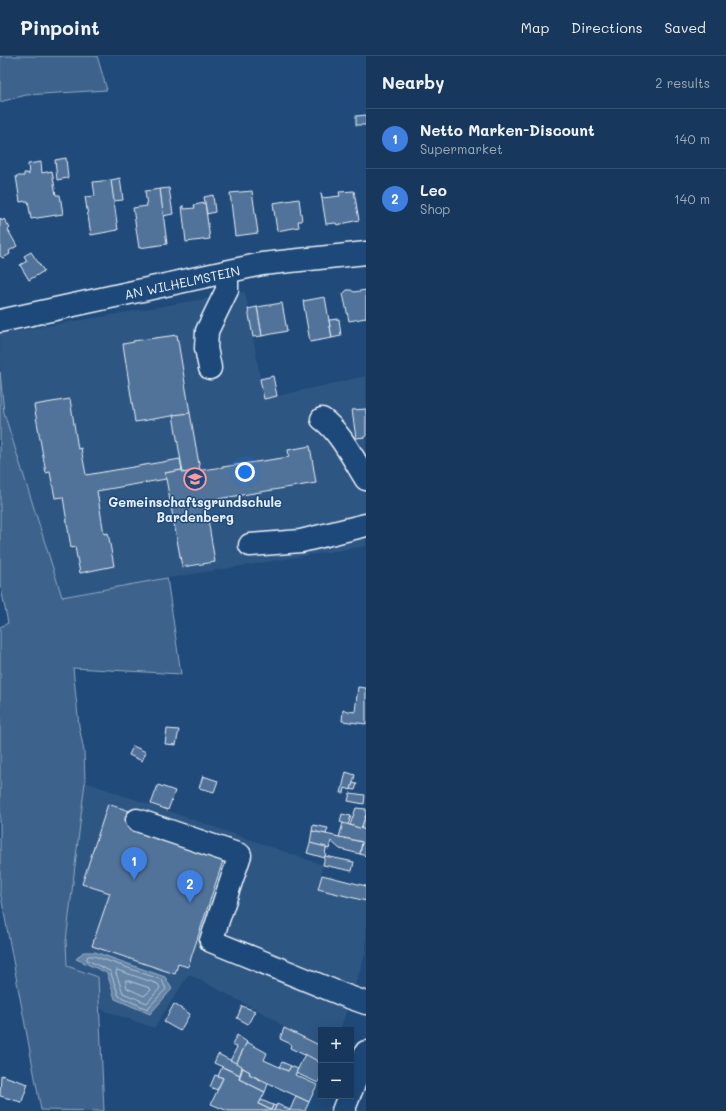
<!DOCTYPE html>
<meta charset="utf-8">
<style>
:root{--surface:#17385c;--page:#244365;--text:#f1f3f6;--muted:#9eacbb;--line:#365272;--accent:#90b9f0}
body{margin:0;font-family:Mali,sans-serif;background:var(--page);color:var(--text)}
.controls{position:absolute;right:12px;bottom:12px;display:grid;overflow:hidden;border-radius:0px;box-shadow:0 4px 16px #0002}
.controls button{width:36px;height:36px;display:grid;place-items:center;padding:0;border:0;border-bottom:1px solid var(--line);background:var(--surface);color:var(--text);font:20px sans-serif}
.you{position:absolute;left:245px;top:416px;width:14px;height:14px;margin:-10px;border:3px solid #fff;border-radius:50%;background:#1a73e8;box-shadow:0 0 0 6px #1a73e833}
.badge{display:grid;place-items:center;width:26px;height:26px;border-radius:50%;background:var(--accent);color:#fff;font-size:13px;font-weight:700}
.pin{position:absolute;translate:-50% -33px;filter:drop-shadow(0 1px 2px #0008)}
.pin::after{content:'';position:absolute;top:21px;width:14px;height:12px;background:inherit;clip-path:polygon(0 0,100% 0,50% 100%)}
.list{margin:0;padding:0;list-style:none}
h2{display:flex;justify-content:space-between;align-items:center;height:52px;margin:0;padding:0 16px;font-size:17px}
h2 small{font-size:13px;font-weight:400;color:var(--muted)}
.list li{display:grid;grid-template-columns:26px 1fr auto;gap:12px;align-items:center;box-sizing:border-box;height:60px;padding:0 16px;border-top:1px solid var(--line)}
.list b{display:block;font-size:15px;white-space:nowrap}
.list p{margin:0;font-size:13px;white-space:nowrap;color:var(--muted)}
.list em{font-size:13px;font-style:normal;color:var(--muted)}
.map{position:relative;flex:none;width:366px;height:1055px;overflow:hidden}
header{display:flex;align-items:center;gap:24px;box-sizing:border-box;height:56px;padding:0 20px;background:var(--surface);border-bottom:1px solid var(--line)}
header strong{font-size:19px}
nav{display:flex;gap:22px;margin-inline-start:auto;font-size:14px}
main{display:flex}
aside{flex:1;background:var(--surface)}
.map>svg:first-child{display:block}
</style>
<header>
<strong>Pinpoint</strong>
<nav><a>Map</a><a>Directions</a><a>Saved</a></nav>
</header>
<main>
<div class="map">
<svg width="366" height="1055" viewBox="0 0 366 1055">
<rect width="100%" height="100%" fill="#1f4a7a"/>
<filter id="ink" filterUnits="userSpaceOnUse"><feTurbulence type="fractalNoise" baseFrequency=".025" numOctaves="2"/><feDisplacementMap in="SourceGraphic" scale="8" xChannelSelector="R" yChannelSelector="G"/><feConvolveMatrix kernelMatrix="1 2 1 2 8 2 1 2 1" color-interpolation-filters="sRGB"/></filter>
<g filter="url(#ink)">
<g fill="#2e5683">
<path d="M 245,236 L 264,343 L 366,320 L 366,490 L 167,522 L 62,541 L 4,357 L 0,316 L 0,278 Z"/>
<path d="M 85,726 L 323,809 L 318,833 L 366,845 L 366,896 L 340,974 L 321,974 L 321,990 L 286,973 L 272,962 L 189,918 L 154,972 L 100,953 L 98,921 L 67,910 L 66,885 Z"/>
</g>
<g fill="#3c628c" stroke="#92aac2">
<path d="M 0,0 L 97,0 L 107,34 L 26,39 L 0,46 Z"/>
<path d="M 0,316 L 4,357 L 62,541 L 167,522 L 181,618 L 73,612 L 79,670 L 84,695 L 85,726 L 66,885 L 67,910 L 98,921 L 104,1055 L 41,1054 L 0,835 L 0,571 L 8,567 L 0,527 Z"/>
</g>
<path fill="#6685a7" stroke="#9ab0c7" d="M 83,896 L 95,896 L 165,921 L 172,933 L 150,958 L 115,943 L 107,917 L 76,903 Z"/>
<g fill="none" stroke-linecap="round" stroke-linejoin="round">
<g stroke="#b4c6d8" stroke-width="1">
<path d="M 88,900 L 94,900 L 162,924 L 166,933 L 147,953 L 119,940 L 110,915 L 87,904 Z"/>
<path d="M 117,914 L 158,928 L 160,932 L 147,947 L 123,937 L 116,917 Z"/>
<path d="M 126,924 L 150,932 L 151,934 L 144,940 L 127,932 Z"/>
</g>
</g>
<g fill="#517399" stroke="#e8f1f8">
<path d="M 366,59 L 366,69 L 356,69 L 356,60 Z"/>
<path d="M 66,102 L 68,122 L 57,124 L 55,104 Z"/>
<path d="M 41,106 L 42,117 L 52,115 L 56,139 L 60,139 L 63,158 L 31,163 L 28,145 L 20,146 L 16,120 L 24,120 L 24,117 L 27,117 L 29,119 L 28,108 Z"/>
<path d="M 120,122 L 123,144 L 113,145 L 111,124 Z"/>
<path d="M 111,124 L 118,174 L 91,179 L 85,141 L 95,140 L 93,126 Z"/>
<path d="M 169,132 L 173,158 L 163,160 L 160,133 Z"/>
<path d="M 160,133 L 167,188 L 139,192 L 133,152 L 147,150 L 145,135 Z"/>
<path d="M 252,135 L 258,177 L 235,180 L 230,137 Z"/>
<path d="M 354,135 L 359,164 L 337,169 L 336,167 L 326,168 L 321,137 L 322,142 L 340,140 L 339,136 Z"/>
<path d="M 213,139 L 215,156 L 207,158 L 204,141 Z"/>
<path d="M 299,143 L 302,165 L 298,165 L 299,171 L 277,175 L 273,147 Z"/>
<path d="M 205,147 L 210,183 L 186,186 L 182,150 L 184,150 L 184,153 L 195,152 L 194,149 Z"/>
<path d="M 0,162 L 2,165 L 4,163 L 10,172 L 8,174 L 17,190 L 9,195 L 10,198 L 3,202 L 0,200 Z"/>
<path d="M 31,196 L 44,215 L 29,224 L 20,209 L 27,205 L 24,200 Z"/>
<path d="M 347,234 L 351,234 L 354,236 L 366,234 L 366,262 L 349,265 L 343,238 Z"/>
<path d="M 325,241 L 332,282 L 310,286 L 303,245 Z"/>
<path d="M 282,247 L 287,275 L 262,280 L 257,251 Z"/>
<path d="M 257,251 L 262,280 L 253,281 L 248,253 Z"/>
<path d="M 339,263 L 341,280 L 332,282 L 329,264 Z"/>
<path d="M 177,279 L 190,357 L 135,366 L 123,288 L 134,286 L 133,285 Z"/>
<path d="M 273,320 L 277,340 L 264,343 L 260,323 Z"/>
<path d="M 70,343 L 78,393 L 81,392 L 86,419 L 180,403 L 182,414 L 165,417 L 166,423 L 97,435 L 104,478 L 108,477 L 114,510 L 80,517 L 75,491 L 71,492 L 63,441 L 55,442 L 50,416 L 46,417 L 34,349 Z"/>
<path d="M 366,353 L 366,381 L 356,382 L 352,354 Z"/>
<path d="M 190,357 L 200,414 L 183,417 L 173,359 Z"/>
<path d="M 310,390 L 316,427 L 205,445 L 215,506 L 182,511 L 165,417 L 182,414 L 183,417 L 289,401 L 288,394 Z"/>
<path d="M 358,631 L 366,632 L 366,668 L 342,665 L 343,654 L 355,656 Z"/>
<path d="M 167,673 L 179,674 L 176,689 L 165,688 Z"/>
<path d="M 133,690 L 146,696 L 142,705 L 129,699 Z"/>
<path d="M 346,716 L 355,719 L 351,734 L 345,732 L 344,737 L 341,737 Z"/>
<path d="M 203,720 L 218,725 L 214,736 L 199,732 Z"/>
<path d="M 353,727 L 357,728 L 355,734 L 351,733 Z"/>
<path d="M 158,729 L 175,735 L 168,754 L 151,748 Z"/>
<path d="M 350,737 L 365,739 L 364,748 L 348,745 Z"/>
<path d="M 108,748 L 139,758 L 224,802 L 188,911 L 178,908 L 175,918 L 92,890 L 110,837 L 82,828 Z"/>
<path d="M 356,752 L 366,753 L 366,759 L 361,773 L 350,769 Z"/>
<path d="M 342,758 L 351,760 L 348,769 L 340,766 Z"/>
<path d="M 366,759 L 366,774 L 361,773 Z"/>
<path d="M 343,767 L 366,774 L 366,800 L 360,798 L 362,786 L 339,781 Z"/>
<path d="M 313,769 L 328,772 L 326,778 L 312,775 Z"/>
<path d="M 312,775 L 362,786 L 360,798 L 340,793 L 331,785 L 329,793 L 310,787 Z"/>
<path d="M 310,787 L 326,791 L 325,802 L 307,797 Z"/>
<path d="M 325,800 L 354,806 L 352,815 L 323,809 Z"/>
<path d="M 322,819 L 366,830 L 366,845 L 318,833 Z"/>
<path d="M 174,948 L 190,958 L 180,975 L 164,966 Z"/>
<path d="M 242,950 L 255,955 L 248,968 L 237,962 Z"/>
<path d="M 284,972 L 321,990 L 321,1007 L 290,992 L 291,988 L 280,983 Z"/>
<path d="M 237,979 L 247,986 L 236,1008 L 230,1005 L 237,991 L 232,989 Z"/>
<path d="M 247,986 L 267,997 L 264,1004 L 288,1015 L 291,1010 L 298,1013 L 295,1019 L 317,1029 L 309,1046 L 249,1018 L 250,1016 L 236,1008 Z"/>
<path d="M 218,998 L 242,1010 L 240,1019 L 214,1007 Z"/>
<path d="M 305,998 L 321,1007 L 321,1020 L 318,1027 L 296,1017 Z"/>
<path d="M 282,1006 L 291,1010 L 288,1015 L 279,1011 Z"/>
<path d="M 222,1011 L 240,1019 L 239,1023 L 265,1036 L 259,1048 L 271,1054 L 273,1049 L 276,1050 L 274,1055 L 228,1055 L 211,1048 L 223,1022 L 218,1020 Z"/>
<path d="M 243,1012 L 250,1016 L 249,1018 L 268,1028 L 265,1036 L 239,1023 Z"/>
<path d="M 1,1019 L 28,1028 L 21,1048 L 21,1046 L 0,1040 Z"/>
<path d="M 215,1019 L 223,1022 L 217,1034 L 210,1031 Z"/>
<path d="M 296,1040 L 309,1046 L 305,1055 L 274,1055 L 277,1048 L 290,1054 Z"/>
<path d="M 261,1044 L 273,1049 L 271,1054 L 259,1048 Z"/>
</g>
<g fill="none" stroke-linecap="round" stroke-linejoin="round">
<g stroke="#e8f1f8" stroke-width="25">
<g id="minor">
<path d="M 0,265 L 262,208 L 366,197"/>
<path d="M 210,312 L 206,292 L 207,275 L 227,234 L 227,216"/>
<path d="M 322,363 C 339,374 355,406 366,423"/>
<path d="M 250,489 L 301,485 L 366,469"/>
<path d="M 137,764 L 240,799 L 211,885 L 346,940 L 366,947"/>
<path d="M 351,1035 L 366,996"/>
<path d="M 343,1055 L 349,1040"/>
</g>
</g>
<use href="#minor" stroke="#1f4a7a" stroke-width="22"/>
</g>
</g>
<defs>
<g id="school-ring" transform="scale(1.15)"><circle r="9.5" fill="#1f4a7a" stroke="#ff9aa2" stroke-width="1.5"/><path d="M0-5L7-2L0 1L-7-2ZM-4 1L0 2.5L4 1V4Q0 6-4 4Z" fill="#ff9aa2"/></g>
</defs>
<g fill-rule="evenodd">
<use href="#school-ring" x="195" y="423"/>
</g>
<g text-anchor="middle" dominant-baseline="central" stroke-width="3" stroke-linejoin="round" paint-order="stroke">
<g font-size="13" fill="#e8f1f8" stroke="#1f4a7a">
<text transform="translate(182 226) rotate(-12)">AN WILHELMSTEIN</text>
</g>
<g font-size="13" font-weight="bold" fill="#e8f1f8" stroke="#1f4a7a">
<text x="195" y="445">Gemeinschaftsgrundschule<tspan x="195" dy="15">Bardenberg</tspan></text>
</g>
</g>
</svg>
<div class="controls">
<button>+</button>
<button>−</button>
</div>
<div class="you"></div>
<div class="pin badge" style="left:134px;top:824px;background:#3f7fe0">1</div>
<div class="pin badge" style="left:190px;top:847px;background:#3f7fe0">2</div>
</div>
<aside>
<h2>Nearby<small>2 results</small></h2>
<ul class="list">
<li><span class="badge" style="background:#3f7fe0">1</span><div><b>Netto Marken-Discount</b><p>Supermarket</p></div><em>140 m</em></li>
<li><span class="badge" style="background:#3f7fe0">2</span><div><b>Leo</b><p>Shop</p></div><em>140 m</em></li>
</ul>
</aside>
</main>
